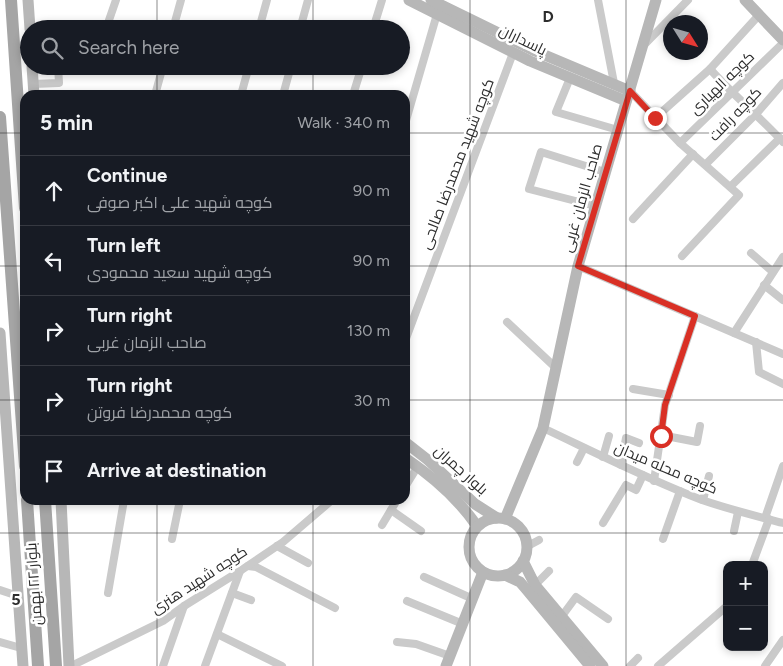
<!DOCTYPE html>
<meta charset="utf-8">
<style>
:root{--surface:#171b24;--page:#20242c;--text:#f1f3f6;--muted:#9ea1a6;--line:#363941}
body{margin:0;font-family:Figtree,Cairo,sans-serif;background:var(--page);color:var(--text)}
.controls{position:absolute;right:15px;bottom:15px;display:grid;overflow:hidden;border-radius:10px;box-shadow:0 2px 8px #0003}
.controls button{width:45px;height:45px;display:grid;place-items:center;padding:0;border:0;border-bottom:1px solid var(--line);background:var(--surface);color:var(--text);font:25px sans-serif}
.compass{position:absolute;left:663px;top:15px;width:45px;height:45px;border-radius:50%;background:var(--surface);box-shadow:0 2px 8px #0003;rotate:127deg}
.stop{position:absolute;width:15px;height:15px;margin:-11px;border:4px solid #d93025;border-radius:50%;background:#fff}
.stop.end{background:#d93025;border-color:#fff;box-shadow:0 1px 5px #0008}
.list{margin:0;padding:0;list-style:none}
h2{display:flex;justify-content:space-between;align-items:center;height:65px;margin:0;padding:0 20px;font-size:21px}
h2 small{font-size:16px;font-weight:400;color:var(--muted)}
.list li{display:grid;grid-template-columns:32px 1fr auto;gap:15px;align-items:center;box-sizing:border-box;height:70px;padding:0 20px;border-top:1px solid var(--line)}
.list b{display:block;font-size:19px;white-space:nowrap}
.list p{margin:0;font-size:16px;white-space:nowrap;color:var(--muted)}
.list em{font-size:16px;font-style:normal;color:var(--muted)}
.icon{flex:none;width:28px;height:28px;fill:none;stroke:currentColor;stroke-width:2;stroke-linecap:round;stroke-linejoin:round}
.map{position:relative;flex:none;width:783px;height:666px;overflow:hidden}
.search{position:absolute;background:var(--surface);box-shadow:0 2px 8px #0003;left:20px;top:20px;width:390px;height:55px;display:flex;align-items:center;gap:12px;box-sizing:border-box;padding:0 18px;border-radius:28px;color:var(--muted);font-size:19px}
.panel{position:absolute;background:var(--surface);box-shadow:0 2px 8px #0003;left:20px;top:90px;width:390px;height:415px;border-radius:15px}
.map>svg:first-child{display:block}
</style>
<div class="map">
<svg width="783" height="666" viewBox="0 0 783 666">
<rect width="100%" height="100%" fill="#fff"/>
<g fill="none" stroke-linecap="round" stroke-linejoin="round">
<g stroke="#cacaca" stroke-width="8">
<path d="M 598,0 L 614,83"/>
<path d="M 108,23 L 116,0"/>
<path d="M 173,29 L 181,0"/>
<path d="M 259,29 L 267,0"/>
<path d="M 300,29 L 308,0"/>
<path d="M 373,29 L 382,0"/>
<path d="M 644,45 L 688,0"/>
<path d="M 710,69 C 733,95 760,117 783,142"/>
<path d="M 570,78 L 556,112 L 618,130"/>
<path d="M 33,84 L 59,83 L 58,66"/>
<path d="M 630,91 L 680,143 L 739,195 L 682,256"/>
<path d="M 155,95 L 163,66"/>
<path d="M 241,95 L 249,66"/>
<path d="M 283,95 L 291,66"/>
<path d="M 353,95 L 362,66"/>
<path d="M 655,118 L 710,69 L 759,15"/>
<path d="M 405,124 L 437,14"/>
<path d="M 680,143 L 783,43"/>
<path d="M 706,164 L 756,114 L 783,83"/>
<path d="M 731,186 L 780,138"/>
<path d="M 595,206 L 529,189 L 541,152 L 605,172"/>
<path d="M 633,219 L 693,154"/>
<path d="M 751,253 L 773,272"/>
<path d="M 578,266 L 783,354"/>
<path d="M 764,285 L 783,300"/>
<path d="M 507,322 L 556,368"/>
<path d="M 734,333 L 783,257"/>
<path d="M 405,341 L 513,53"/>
<path d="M 756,342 L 759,372 L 783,384"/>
<path d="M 633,389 L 669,395"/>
<path d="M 543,428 C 596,453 647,479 702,500 C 728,509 756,516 783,523"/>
<path d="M 661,435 L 697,442 L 700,426"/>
<path d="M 603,457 L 609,436"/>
<path d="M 577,462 L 584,448"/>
<path d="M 621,465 L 626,438 L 639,443"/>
<path d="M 654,481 L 665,405 L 695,316"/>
<path d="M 405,487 L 418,466"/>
<path d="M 703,500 L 709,476"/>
<path d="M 391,510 L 421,531"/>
<path d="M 765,518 L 783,466"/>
<path d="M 603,523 L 626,485 L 636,490 L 643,475"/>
<path d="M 382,525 L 397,500"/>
<path d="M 734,531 L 738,512"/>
<path d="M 172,539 L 180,500"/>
<path d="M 663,539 L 680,491"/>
<path d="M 277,546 L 308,563"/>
<path d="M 526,547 L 539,540"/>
<path d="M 752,565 L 769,519"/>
<path d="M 248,566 L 256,567 L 335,608"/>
<path d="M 424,577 L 473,599"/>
<path d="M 535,585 L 549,571"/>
<path d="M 0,590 L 18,596"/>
<path d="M 108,593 L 124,500"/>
<path d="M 232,593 L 251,600"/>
<path d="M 407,601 L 463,624"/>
<path d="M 562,616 L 576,597 L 608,619"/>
<path d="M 217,634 L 282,666"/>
<path d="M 0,642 L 21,648"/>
<path d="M 397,642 L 416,644 L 450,656"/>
<path d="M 71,666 L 163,621 L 184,606 L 240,571 L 283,542 L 332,500"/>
<path d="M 163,666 L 184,606"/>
<path d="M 205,666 L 240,571"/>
<path d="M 630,666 L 638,658"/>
<path d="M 658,666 L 727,606"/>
<path d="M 765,666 L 783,640"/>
</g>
<g stroke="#b7b7b7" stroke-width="11">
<path d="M 28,0 L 30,29"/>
<path d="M 409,0 L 530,61 L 626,101"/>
<path d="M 431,0 L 535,51 L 630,91"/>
<path d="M 745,0 L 783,40"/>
<path d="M 32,66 L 34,95"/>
<path d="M 0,333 L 23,666"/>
<path d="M 405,442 L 428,460 L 475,504 L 497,518"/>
<path d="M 405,458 C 432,476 459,500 477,526"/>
<path d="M 61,500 L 69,666"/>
<circle cx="498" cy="547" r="29"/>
<path d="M 505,519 L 543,428 L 578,266 L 656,0"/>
<path d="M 523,561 L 535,585 L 603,666"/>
<path d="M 505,575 L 520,582 L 526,589 L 590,666"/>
<path d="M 446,666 L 483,572"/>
</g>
<g stroke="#a5a5a5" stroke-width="12">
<path d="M 11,0 L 25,208"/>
<path d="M 0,117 L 25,466"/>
<path d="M 27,500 L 38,666"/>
<path d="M 45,500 L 56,666"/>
</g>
</g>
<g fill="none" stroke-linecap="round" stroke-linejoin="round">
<path stroke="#d93025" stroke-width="6" d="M 655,118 L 630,91 L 578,266 L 695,316 L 665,405 L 661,436"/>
</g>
<path fill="none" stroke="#2d2d2d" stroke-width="1" stroke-opacity="0.55" d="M 157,0 L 157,29M 313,0 L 313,29M 470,0 L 470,666M 626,0 L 626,666M 157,66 L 157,95M 313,66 L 313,95M 0,133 L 25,133M 405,133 L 783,133M 0,266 L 25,266M 405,266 L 783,266M 0,400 L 25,400M 405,400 L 783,400M 157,500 L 157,666M 313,500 L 313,666M 0,533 L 783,533"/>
<g text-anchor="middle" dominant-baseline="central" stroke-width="5" stroke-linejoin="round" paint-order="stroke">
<g font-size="15" fill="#2d2d2d" stroke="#fff">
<text transform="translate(523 40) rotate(26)">پاسداران</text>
<text transform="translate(722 83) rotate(-44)">کوچه الهیاری</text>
<text transform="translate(735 114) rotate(-46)">کوچه رافت</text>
<text transform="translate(457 164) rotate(-69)">کوچه شهید محمدرضا صالحی</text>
<text transform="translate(582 198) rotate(-74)">صاحب الزمان غربی</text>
<text transform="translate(666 468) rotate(23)">کوچه محله میدان</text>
<text transform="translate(461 470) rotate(42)">بلوار چمران</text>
<text transform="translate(199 580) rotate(-33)">کوچه شهید هنری</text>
<text transform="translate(34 584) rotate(-94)">بلوار ۲۲ بهمن</text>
</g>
</g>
<g font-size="16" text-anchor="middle" font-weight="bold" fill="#2d2d2d" stroke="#fff" stroke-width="5" stroke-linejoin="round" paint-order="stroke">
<text x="548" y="22">D</text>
<text x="16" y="605">5</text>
</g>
</svg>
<div class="controls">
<button>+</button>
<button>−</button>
</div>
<svg class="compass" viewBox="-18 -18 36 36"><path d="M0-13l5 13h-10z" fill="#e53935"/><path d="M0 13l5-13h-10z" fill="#9ea1a6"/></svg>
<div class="stop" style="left:661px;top:436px"></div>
<div class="stop end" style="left:655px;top:118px"></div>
<div class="search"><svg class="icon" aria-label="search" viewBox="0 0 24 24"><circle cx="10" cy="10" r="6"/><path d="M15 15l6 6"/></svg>Search here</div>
<section class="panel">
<h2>5 min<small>Walk · 340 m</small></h2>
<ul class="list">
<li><svg class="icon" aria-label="ahead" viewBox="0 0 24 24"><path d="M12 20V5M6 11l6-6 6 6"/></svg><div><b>Continue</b><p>کوچه شهید علی اکبر صوفی</p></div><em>90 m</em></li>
<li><svg class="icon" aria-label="left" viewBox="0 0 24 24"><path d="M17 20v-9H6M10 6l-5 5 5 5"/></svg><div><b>Turn left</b><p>کوچه شهید سعید محمودی</p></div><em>90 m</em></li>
<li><svg class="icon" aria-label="right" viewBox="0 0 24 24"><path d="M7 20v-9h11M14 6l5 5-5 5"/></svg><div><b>Turn right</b><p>صاحب الزمان غربی</p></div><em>130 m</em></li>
<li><svg class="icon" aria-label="right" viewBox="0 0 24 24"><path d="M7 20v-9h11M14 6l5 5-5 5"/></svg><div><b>Turn right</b><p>کوچه محمدرضا فروتن</p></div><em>30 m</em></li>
<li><svg class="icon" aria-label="arrive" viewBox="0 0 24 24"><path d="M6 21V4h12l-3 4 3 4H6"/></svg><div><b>Arrive at destination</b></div></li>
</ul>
</section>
</div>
